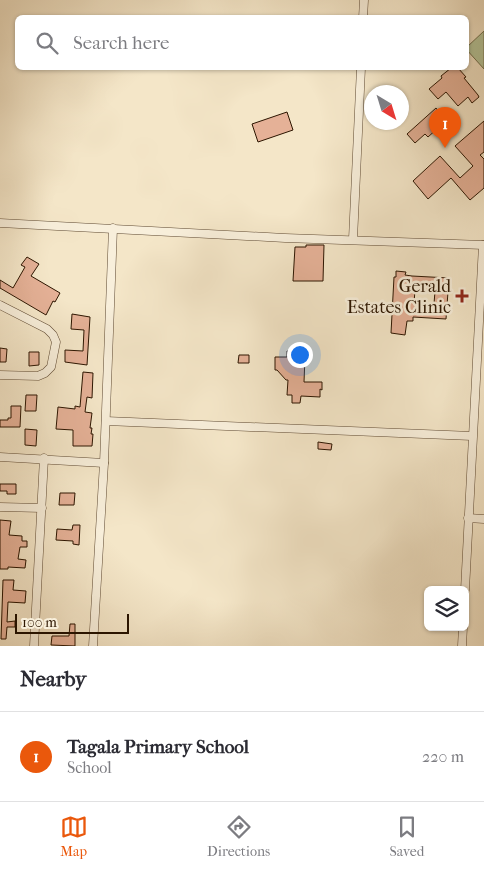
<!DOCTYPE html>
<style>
:root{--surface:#fff;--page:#f7f7f7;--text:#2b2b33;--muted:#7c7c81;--line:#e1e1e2;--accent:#ea580c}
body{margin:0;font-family:"IM FELL French Canon",serif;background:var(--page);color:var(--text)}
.controls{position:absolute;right:15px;bottom:15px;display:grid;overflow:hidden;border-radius:8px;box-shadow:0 1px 4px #0004}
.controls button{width:45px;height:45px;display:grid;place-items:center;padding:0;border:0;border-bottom:1px solid var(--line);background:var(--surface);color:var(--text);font:25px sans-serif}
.compass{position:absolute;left:364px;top:85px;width:45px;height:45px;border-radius:50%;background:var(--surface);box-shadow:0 1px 4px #0004;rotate:142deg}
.scale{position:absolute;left:15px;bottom:12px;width:114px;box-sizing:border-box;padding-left:5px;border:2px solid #2c1500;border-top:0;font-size:14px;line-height:18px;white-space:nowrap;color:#2c1500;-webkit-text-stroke:4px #f8efdb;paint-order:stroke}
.you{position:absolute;left:299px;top:354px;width:18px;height:18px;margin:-12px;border:4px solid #fff;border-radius:50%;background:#1a73e8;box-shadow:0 0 0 8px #1a73e833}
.badge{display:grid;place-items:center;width:32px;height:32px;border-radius:50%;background:var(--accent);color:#fff;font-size:16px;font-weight:700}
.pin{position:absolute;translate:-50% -41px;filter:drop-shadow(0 1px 2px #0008)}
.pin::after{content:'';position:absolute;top:26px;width:18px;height:15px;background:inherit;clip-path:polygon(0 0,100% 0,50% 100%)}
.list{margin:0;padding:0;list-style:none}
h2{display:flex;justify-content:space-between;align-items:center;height:65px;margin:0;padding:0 20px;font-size:21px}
h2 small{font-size:16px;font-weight:400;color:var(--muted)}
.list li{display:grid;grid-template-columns:32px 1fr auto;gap:15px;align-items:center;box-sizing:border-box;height:90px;padding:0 20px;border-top:1px solid var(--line)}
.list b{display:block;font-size:19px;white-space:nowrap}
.list p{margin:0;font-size:16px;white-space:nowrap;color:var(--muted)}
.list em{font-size:16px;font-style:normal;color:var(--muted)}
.icon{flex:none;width:28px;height:28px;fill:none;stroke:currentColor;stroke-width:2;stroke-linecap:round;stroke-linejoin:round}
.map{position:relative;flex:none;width:484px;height:646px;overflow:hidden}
.search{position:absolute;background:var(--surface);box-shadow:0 1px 4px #0004;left:15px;right:15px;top:15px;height:55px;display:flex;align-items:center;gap:12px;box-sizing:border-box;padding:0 18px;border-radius:8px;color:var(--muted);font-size:19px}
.sheet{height:155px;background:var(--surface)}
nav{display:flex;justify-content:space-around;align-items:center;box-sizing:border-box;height:70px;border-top:1px solid var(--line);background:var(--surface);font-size:14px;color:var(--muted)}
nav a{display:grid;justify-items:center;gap:2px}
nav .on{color:var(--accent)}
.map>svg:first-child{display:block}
</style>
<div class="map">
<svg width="484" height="646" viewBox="0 0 484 646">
<rect width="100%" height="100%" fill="#f4e6c8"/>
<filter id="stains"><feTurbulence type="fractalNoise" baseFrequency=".004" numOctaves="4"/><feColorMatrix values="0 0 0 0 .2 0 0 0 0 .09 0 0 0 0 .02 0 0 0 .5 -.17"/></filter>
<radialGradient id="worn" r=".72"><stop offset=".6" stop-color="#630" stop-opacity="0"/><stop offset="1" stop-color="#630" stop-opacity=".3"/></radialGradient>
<path fill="#b5c69b" stroke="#706e4e" d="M 484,31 L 484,69 L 466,49 L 467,47 Z"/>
<g fill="#e5b197" stroke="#2c1500" fill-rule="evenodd">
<path d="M 451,68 L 458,68 L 466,77 L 464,78 L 478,95 L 479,97 L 472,103 L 468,97 L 458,106 L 446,92 L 438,99 L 429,89 L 442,78 L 441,76 Z"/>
<path d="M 436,108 L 444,118 L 436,125 L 438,128 L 428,137 L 425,134 L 415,143 L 407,134 Z"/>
<path d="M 287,112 L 293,130 L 258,142 L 252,124 Z"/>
<path d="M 484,121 L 484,152 L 480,155 L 484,159 L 484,188 L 470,200 L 451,178 L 428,199 L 413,181 L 440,156 L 460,178 L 473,166 L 455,146 Z"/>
<path d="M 306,245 L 324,245 L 323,281 L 293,281 L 295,247 L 306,247 Z"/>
<path d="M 27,257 L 39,264 L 31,276 L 60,293 L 55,302 L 53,301 L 46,315 L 0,288 L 0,280 L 13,288 L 25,267 L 21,265 Z"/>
<path d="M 396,271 L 406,272 L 405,275 L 412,276 L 449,278 L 446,319 L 413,317 L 413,321 L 407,321 L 405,335 L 391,333 L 394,277 L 396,277 ZM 415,290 L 435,291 L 434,304 L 414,303 Z"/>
<path d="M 72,314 L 90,317 L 87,365 L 65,362 L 65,350 L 83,351 L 84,330 L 71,329 Z"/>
<path d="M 0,348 L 7,349 L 6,362 L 0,362 Z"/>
<path d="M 303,349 L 309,350 L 308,357 L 305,357 L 304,382 L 322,382 L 322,390 L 320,389 L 320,397 L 301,396 L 300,403 L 292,403 L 292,395 L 287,395 L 288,380 L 286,380 L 277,370 L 275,370 L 275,357 L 287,357 L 287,351 L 303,352 Z"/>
<path d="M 29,352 L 39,352 L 39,365 L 29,366 Z"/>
<path d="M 239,355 L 249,355 L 249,363 L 238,363 Z"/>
<path d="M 83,372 L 93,373 L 92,398 L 87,397 L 85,412 L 92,413 L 90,428 L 92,428 L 91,434 L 93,434 L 92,446 L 73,446 L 73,430 L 56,429 L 58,407 L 75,409 L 75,406 L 80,407 Z"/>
<path d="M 26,395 L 37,395 L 36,411 L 25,411 Z"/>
<path d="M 11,406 L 21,406 L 20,427 L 0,427 L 0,420 L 8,420 L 8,418 L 11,418 Z"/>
<path d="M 25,429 L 37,430 L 36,446 L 25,445 Z"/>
<path d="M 318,442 L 332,444 L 331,450 L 318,449 Z"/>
<path d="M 0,484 L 16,484 L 16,494 L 7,494 L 7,491 L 0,491 Z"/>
<path d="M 60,493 L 75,493 L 74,505 L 59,505 Z"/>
<path d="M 0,520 L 11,521 L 9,535 L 22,536 L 22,541 L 27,541 L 27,547 L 20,547 L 18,559 L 26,560 L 25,568 L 8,567 L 8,569 L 0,569 Z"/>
<path d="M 73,525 L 80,525 L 79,545 L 73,544 L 73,541 L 56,540 L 57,529 L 72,530 Z"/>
<path d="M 3,580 L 14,580 L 13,590 L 26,591 L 25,603 L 8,602 L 7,622 L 15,621 L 15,627 L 7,627 L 6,639 L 1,639 Z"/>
<path d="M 70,624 L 75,624 L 75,646 L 51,645 L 52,636 L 69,636 Z"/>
</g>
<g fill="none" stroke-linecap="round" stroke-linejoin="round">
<g stroke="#5e4932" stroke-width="9">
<g id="minor">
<path d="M 363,18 L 364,0"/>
<path d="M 0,223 L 285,238 L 484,245"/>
<path d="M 353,239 L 361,68"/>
<path d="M 0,305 L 47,329 L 53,335 L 56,342 L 51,367 L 45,373 L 38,376 L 0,375"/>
<path d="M 106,421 L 472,436"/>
<path d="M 0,457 L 104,463"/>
<path d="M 0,507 L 42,508"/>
<path d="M 468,518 L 484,519"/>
<path d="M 465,590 L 483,245"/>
<path d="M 34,646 L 44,458"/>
<path d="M 93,646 L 104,463 L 113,228"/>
<path d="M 462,646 L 463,627"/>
</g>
</g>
<use href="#minor" stroke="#f8efdb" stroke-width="8"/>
</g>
<path fill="#8f2418" stroke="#f8efdb" stroke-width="2" d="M459.5 288.5h5v5h5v5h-5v5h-5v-5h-5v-5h5z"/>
<g text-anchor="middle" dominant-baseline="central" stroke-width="5" stroke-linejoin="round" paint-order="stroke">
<g font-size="18" fill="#2c1500" stroke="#f8efdb" text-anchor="end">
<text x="451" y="286">Gerald<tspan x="451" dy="21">Estates Clinic</tspan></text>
</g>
</g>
<rect width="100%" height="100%" filter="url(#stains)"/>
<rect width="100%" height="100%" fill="url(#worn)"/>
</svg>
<div class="controls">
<button><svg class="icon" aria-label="layers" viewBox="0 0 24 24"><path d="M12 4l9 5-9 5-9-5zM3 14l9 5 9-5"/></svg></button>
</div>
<svg class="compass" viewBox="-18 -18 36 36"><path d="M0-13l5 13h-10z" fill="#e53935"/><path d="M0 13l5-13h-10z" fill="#7c7c81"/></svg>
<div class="scale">100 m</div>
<div class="you"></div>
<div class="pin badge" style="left:445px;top:148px">1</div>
<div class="search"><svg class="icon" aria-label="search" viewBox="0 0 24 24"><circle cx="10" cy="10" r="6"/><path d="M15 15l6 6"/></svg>Search here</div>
</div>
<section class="sheet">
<h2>Nearby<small></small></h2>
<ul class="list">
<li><span class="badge">1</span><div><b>Tagala Primary School</b><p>School</p></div><em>220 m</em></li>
</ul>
</section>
<nav>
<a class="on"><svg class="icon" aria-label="map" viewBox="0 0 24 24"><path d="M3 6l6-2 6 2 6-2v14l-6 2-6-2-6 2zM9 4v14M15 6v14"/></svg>Map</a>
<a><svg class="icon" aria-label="directions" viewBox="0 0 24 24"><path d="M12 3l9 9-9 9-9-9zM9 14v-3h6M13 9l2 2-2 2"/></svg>Directions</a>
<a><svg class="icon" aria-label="saved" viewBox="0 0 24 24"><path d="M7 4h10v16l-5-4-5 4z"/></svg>Saved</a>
</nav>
